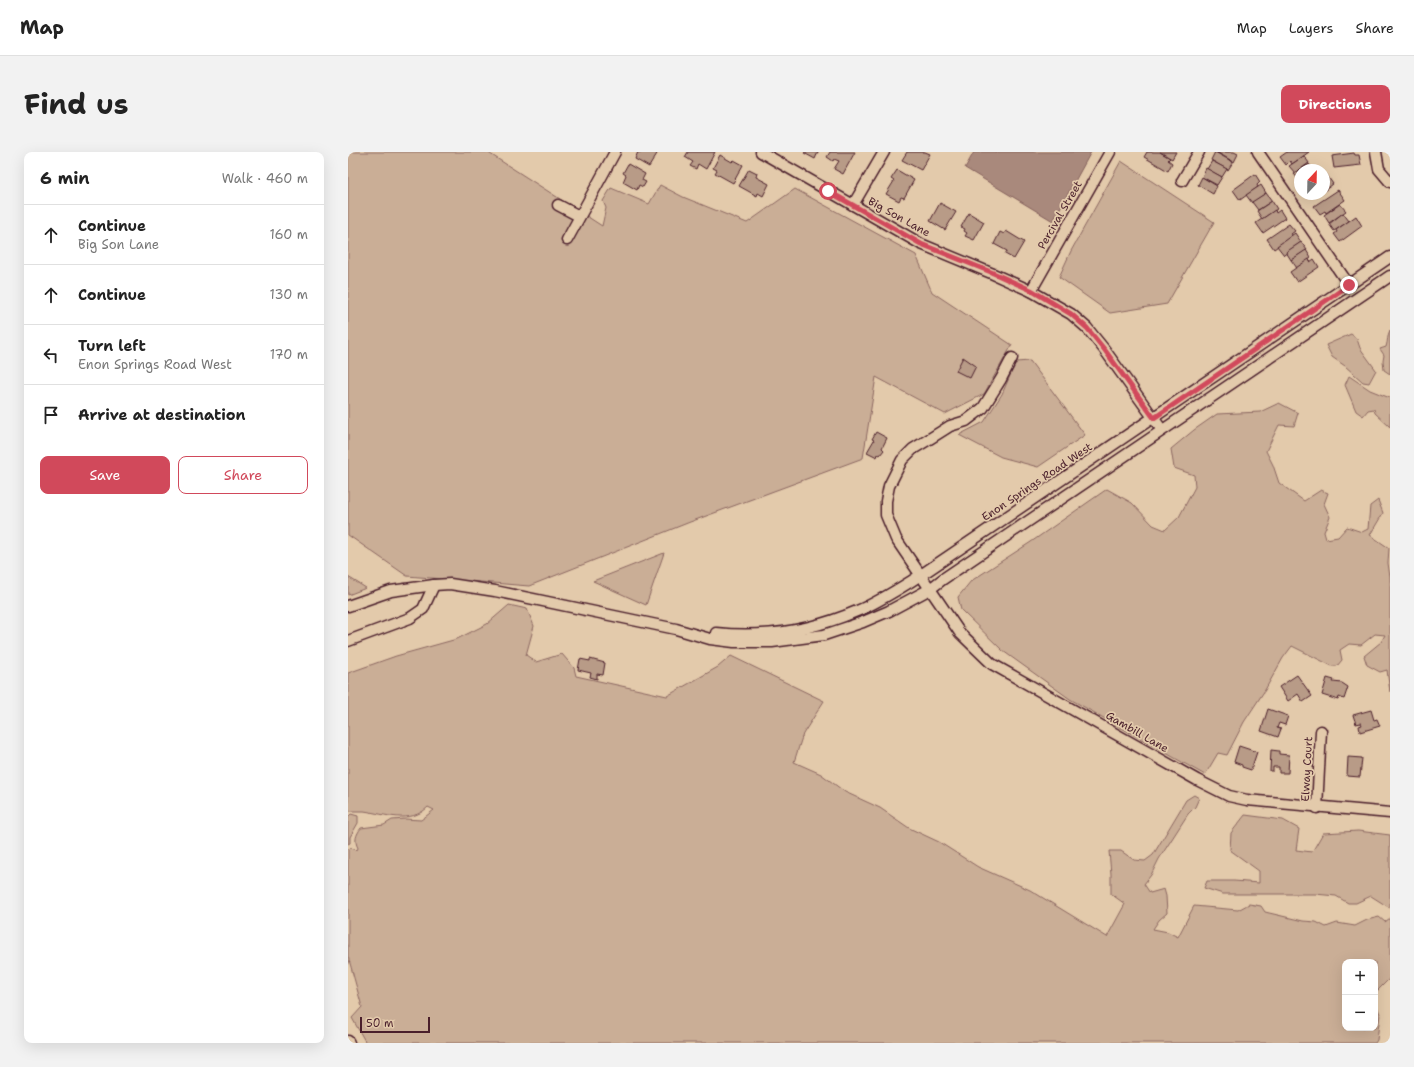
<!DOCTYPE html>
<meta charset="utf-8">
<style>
:root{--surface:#fff;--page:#f2f2f2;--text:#222;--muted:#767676;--line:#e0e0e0;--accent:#d1495b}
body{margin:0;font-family:"Shantell Sans",sans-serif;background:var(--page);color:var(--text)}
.controls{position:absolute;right:12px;bottom:12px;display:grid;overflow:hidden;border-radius:8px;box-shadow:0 4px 16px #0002}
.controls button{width:36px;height:36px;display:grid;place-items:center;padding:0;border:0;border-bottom:1px solid var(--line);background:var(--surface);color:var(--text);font:20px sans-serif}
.compass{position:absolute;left:946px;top:12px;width:36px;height:36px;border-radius:50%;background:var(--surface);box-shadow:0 4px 16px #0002;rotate:22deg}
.scale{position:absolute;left:12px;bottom:10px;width:70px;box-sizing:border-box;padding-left:4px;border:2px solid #4a1f2b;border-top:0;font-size:11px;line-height:14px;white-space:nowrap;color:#4a1f2b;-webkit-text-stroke:3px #e3caab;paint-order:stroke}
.stop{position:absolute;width:12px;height:12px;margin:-9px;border:3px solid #d1495b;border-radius:50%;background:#fff}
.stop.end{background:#d1495b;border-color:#fff;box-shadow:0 1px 4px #0008}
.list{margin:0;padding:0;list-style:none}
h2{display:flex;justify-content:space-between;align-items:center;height:52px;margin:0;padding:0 16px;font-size:17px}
h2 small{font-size:13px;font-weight:400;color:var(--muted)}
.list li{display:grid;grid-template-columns:26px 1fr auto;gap:12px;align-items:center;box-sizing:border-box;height:60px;padding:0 16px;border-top:1px solid var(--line)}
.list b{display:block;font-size:15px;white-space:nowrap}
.list p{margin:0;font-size:13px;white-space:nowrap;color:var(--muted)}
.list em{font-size:13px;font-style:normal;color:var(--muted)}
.actions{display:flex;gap:8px;padding:12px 16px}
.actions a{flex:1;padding:9px 0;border:1px solid var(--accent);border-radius:8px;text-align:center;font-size:14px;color:var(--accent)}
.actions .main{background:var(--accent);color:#fff}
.icon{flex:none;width:22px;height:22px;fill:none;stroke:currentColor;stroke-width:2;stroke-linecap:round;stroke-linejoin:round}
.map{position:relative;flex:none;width:1042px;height:891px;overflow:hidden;border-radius:8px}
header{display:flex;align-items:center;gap:24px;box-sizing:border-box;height:56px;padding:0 20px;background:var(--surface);border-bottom:1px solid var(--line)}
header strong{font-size:19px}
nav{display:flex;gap:22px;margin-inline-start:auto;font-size:14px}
.intro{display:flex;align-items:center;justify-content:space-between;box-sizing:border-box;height:96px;padding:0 24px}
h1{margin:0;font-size:28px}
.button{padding:10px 18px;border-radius:8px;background:var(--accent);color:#fff;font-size:14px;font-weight:700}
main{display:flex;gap:24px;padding:0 24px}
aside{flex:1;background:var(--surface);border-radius:8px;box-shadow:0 4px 16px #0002}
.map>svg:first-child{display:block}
</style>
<header>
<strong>Map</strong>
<nav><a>Map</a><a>Layers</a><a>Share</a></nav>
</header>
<div class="intro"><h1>Find us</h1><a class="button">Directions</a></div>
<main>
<aside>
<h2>6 min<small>Walk · 460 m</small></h2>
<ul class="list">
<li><svg class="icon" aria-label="ahead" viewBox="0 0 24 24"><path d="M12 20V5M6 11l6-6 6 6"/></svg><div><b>Continue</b><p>Big Son Lane</p></div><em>160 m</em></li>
<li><svg class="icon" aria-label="ahead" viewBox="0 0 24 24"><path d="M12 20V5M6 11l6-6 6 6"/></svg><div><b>Continue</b></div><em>130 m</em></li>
<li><svg class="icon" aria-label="left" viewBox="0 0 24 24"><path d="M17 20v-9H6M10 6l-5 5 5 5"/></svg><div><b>Turn left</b><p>Enon Springs Road West</p></div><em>170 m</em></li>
<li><svg class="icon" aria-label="arrive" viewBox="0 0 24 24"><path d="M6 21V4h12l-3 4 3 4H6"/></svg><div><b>Arrive at destination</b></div></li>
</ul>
<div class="actions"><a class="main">Save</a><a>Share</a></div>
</aside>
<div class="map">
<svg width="1042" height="891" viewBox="0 0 1042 891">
<rect width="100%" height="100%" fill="#e3caab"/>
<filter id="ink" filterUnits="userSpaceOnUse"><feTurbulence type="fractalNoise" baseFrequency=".025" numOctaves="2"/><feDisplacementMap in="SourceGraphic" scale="8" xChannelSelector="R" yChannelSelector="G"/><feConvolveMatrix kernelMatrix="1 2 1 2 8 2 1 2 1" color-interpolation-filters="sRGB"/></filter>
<g filter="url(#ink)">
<g fill="#caae96" stroke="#8a6660">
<path d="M 0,0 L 139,0 L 254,74 L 258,56 L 255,49 L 263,36 L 301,52 L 312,33 L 335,45 L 399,71 L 447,37 L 568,103 L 584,140 L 664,193 L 636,242 L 597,262 L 528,225 L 515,306 L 342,370 L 181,434 L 59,424 L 0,383 Z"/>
<path d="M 773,9 L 866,70 L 819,152 L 762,161 L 711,125 L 723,99 Z"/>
<path d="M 1042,178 L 1042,222 L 1036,218 L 1035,209 L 1036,203 L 1032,197 L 1038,195 C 1040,189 1039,184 1042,178 Z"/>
<path d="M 1003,182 L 1009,187 L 1012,196 L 1028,218 L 1021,231 L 1015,230 L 997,214 L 984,205 L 978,193 Z"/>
<path d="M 682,209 L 737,283 L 690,315 L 653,305 L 611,283 L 636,270 L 654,242 L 668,210 Z"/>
<path d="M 1001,224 L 1022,238 L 1042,246 L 1042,275 L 1027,261 L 1026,257 L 1020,258 L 1015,264 L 1008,259 L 997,233 Z"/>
<path d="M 931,251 L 950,261 L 946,274 L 931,273 L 918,299 L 925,313 L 931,331 L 956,349 L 973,338 L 980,341 L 976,352 L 982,365 L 976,380 L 978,387 L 990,385 L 999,375 L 1014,380 L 1020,377 L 1022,354 L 1030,348 L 1035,361 L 1022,383 L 1041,396 L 1040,411 L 1042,425 L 1042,540 L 1039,518 L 1032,520 L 1019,513 L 1016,504 L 1033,490 L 1037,483 L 1027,482 L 1013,493 L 1001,492 L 992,498 L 994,508 L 989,514 L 984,514 L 944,494 L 935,506 L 917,538 L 896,570 L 879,603 L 870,601 L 857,623 L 722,547 L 655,499 L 613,458 L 610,445 L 623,429 L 683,390 L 759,337 L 784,351 L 805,373 L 817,378 L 831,365 L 847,335 L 846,323 L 826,316 L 823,297 L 846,278 L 869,262 L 912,260 Z"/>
<path d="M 316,401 L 298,453 L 245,429 Z"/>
<path d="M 0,425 L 18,436 L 0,443 Z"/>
<path d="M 161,453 L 179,457 L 186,474 L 178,503 L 188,510 L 214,502 L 226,516 L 228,524 L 319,544 L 370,515 L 383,504 L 476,549 L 455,582 L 446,610 L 473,622 L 497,640 L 532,656 L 561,676 L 591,690 L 630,715 L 682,738 L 759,785 L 777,752 L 763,742 L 763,722 L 761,699 L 773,699 L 786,708 L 797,709 L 805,703 L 838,648 L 846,643 L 851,646 L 847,655 L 840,662 L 811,707 L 803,723 L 796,732 L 802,741 L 816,737 L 818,744 L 819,761 L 811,768 L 805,777 L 820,780 L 830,785 L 846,754 L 890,758 L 901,752 L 913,754 L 917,760 L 955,769 L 968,770 L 978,775 L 989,771 L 1007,774 L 1019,768 L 1031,765 L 1037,770 L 1042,766 L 1042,826 L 1027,841 L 1027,810 L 997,810 L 997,876 L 1027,876 L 1027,855 L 1029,854 L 1032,862 L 1029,888 L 1027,891 L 18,891 L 4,866 L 14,855 L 0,804 L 0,697 L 3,696 L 9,698 L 10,696 C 6,688 8,683 13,676 L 36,673 L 44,668 L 57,667 L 73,668 L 86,658 L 80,655 C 62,673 37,662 16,659 C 11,659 5,659 0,659 L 0,521 L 48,504 L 109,487 L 139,472 Z"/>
<path d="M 3,662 L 10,664 L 10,671 L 2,685 L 2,691 L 0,692 L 0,665 Z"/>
<path d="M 897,663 L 935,668 L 951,677 L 948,698 L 964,700 L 975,681 L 1010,679 L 1042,683 L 1042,756 L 1023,744 L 1008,751 L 1000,751 L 988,744 L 967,742 L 875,742 L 856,736 L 859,729 L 886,729 L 911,731 L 911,719 L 882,698 L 883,681 Z"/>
</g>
<path fill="#a9897b" stroke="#835f5b" d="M 626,0 L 743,0 L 705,69 L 617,16 Z"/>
<g fill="#b89b87" stroke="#4a1f2b">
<path d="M 290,0 L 310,0 L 301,15 L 287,7 Z"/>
<path d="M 340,0 L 367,0 L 358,17 L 350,12 L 348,17 L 342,14 L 345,10 L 337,5 Z"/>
<path d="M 457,0 L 470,0 L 467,7 L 456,1 Z"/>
<path d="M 482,0 L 507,0 L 495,22 L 486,17 L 491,9 L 486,7 L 485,9 L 479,5 Z"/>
<path d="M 559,0 L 577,0 L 582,2 L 573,18 L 554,8 Z"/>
<path d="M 799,0 L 812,0 L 822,6 L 820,8 L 824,11 L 820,19 L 796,5 Z"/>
<path d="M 812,0 L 828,0 L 824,7 Z"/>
<path d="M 867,0 L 885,10 L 880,18 L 863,8 Z"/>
<path d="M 868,0 L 886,0 L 890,2 L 886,10 Z"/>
<path d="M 939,0 L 961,0 L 944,12 L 942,9 L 938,13 L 932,5 Z"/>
<path d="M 1006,1 L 1007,3 L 1011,3 L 1013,13 L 986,16 L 984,4 Z"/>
<path d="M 372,3 L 384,10 L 386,8 L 395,13 L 385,31 L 367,21 L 369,18 L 365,16 Z"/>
<path d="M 956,4 L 961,11 L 947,21 L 941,14 Z"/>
<path d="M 864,9 L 879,17 L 874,25 L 859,17 Z"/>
<path d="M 280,12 L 297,22 L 294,28 L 298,30 L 295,35 L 291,33 L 289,38 L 275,30 L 278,23 L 275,21 Z"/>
<path d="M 961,12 L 965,18 L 952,18 L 952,29 L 946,22 Z"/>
<path d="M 858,16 L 874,25 L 869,33 L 854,25 Z"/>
<path d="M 401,17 L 409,21 L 408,25 L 421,32 L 415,44 L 410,41 L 409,44 L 391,34 Z"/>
<path d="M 549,18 L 566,28 L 556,46 L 553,45 L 551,49 L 538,42 L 546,29 L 543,27 Z"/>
<path d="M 907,22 L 912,30 L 909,33 L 910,35 L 892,48 L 885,38 Z"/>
<path d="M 978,22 L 985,32 L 976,39 L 976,24 Z"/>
<path d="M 854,25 L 869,34 L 865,42 L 850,33 Z"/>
<path d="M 913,33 L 918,41 L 904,51 L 898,43 Z"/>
<path d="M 990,38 L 997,48 L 978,61 L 977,59 L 972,62 L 966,54 Z"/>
<path d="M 918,41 L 924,49 L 910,58 L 904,50 Z"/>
<path d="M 924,49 L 929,57 L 914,67 L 909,59 Z"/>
<path d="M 592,51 L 608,60 L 597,78 L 582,69 Z"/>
<path d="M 992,52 L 998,59 L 981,71 L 976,63 Z"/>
<path d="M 927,58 L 928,61 L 932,58 L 937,66 L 915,81 L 908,71 Z"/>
<path d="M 621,61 L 636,70 L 626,88 L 617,84 L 619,81 L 616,79 L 617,77 L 613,75 Z"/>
<path d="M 995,61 L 1001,69 L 986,79 L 981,72 Z"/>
<path d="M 1008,64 L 1014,74 L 992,90 L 986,82 L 989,80 L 988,78 Z"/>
<path d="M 941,72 L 947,79 L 943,82 L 944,84 L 926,97 L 919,87 Z"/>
<path d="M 658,79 L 676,90 L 666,107 L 657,102 L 659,99 L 646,92 L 652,80 L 656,82 Z"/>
<path d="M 947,81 L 953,90 L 936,103 L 929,94 Z"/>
<path d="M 953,90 L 959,98 L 943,108 L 938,100 Z"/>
<path d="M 958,98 L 963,106 L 949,116 L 943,108 Z"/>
<path d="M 961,107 L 962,110 L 966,107 L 971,115 L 949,130 L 942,120 Z"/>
<path d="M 615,205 L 628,214 L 622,226 L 608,219 Z"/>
<path d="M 528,280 L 539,286 L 534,296 L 536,298 L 532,303 L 530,302 L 529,305 L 519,300 L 526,288 L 524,287 Z"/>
<path d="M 232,507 L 242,509 L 242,507 L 257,511 L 255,523 L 249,522 L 249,527 L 242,525 L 243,521 L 230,518 Z"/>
<path d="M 949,523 L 964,544 L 955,550 L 950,542 L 940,549 L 931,535 Z"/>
<path d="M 979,526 L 986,528 L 985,530 L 994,531 L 1000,535 L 996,547 L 991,545 L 990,548 L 974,543 Z"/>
<path d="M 920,557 L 940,564 L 937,573 L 931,571 L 929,576 L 933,577 L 930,585 L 913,579 Z"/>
<path d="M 1023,558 L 1026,568 L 1029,567 L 1032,574 L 1012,580 L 1011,574 L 1014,573 L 1013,571 L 1008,572 L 1005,563 Z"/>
<path d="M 891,594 L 909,600 L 903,618 L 894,615 L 894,613 L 886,610 Z"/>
<path d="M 923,598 L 931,599 L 931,602 L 941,603 L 940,621 L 931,621 L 931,615 L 925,615 L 925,619 L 922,619 Z"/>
<path d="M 1000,605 L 1014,606 L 1012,625 L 999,624 Z"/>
</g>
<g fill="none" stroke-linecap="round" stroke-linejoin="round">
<g stroke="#4a1f2b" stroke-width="13">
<g id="minor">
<path d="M 413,0 L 573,92 L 643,121 L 683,139 L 723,162 L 739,176 L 756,197 L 814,278"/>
<path d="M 910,0 L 1001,133"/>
<path d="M 1028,0 L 1031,17 L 1042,30"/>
<path d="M 834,29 L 851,0"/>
<path d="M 210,53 L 231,64"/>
<path d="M 505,53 L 536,0"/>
<path d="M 219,88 L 267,0"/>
<path d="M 683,139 L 762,0"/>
<path d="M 664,206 L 653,227 L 635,256 L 618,269 L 602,274 L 583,286 L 565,297 L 554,308 L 541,334 L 538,349 L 538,363 L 548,387 L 612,481 L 644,512 L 849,628 L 881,644 L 899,648 L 1042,661"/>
<path d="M 0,454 L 43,439 L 86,433 L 102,432 L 147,439 L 328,477 L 362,487 L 386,490 L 424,490 L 476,483 L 515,470 L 541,459 L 582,437 L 595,427 L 1042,124"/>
<path d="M 368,481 C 416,486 465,478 509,459 C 531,450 552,436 573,423 L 1042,105"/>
<path d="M 0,489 L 62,466 L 75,457 L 86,433"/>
<path d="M 969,656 L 973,579"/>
<path d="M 0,889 L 1,891"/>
</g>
</g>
<use href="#minor" stroke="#e3caab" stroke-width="10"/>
</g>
</g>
<g fill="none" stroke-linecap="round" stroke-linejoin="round" filter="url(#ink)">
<path stroke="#d1495b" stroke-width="5" d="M 480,39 L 573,92 L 643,120 L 683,138 L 723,162 L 739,176 L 756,197 L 806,266 L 1001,133"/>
</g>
<g text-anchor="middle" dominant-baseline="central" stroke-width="3.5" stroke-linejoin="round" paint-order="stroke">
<g font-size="11" fill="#4a1f2b" stroke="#e3caab">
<text transform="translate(712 63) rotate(-60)">Percival Street</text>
<text transform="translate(551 65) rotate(29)">Big Son Lane</text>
<text transform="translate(689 330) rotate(-34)">Enon Springs Road West</text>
<text transform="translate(789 580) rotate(30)">Gambill Lane</text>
<text transform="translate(959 617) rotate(-87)">Elway Court</text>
</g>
</g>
</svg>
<div class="controls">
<button>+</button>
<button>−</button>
</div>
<svg class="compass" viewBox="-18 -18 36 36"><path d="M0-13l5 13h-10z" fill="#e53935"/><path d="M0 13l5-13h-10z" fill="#767676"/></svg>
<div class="scale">50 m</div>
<div class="stop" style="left:480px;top:39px"></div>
<div class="stop end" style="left:1001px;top:133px"></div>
</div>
</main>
